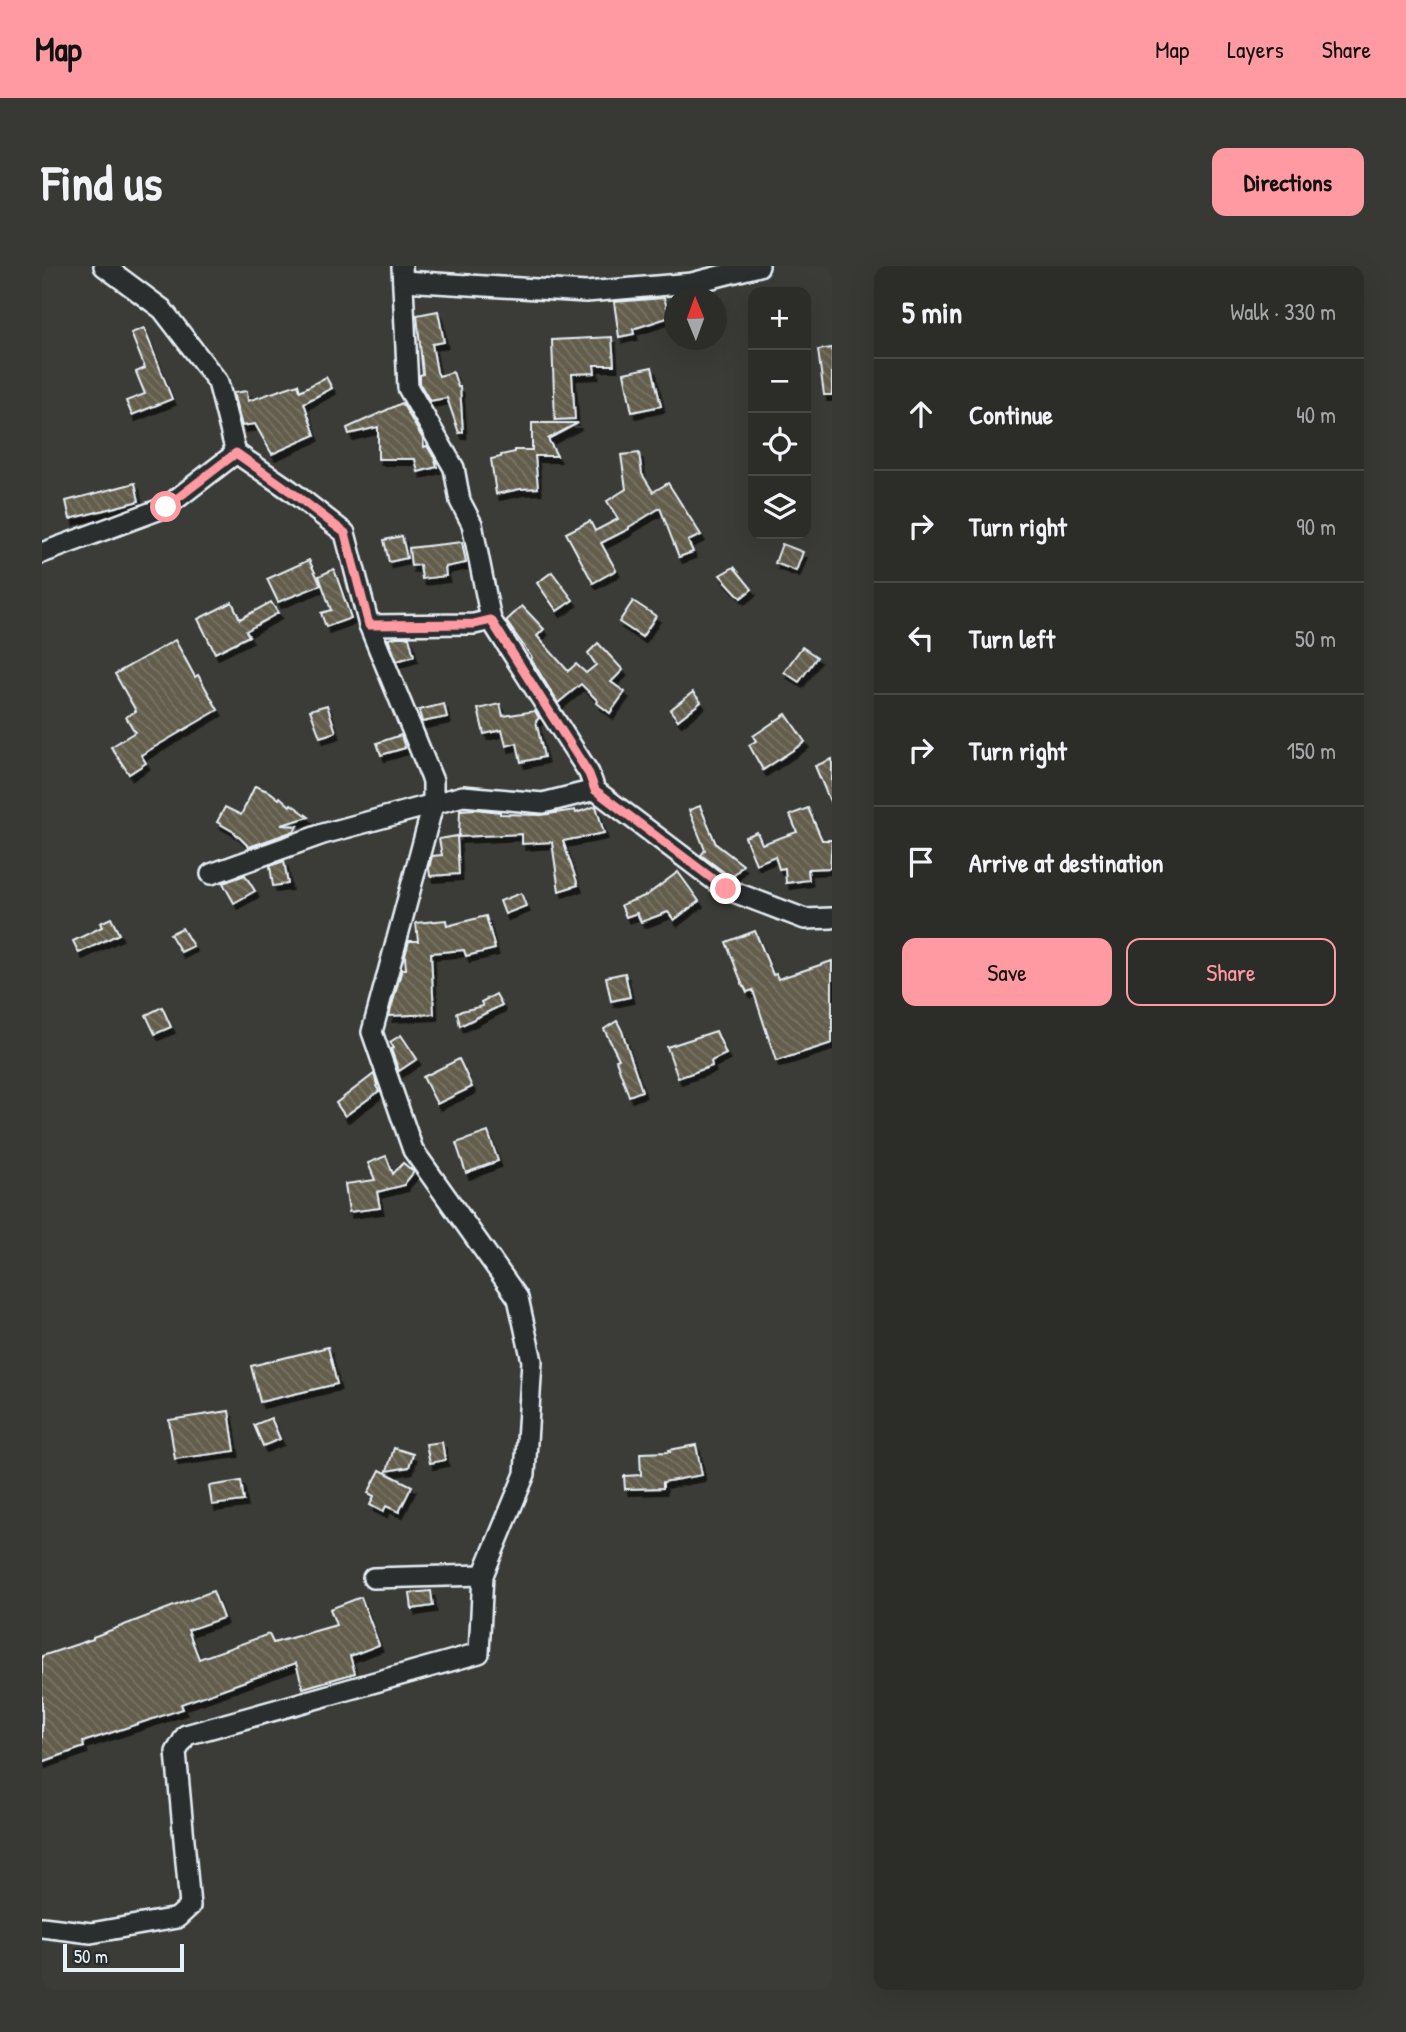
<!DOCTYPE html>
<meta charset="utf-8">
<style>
:root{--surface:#2c2c29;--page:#383835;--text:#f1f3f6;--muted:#a6a7a8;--line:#484846;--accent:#ff9aa2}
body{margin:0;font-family:"Patrick Hand",sans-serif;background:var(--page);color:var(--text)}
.controls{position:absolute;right:21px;top:21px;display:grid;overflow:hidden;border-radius:14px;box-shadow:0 7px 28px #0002}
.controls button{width:63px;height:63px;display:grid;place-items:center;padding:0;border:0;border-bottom:2px solid var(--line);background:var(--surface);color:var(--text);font:35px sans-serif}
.compass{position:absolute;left:622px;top:21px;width:63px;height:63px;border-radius:50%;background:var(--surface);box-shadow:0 7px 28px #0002;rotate:359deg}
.scale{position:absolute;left:21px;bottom:18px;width:121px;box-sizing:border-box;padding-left:7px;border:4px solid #e8f1f8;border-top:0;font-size:19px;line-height:24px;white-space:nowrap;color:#e8f1f8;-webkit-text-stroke:5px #2a2d2e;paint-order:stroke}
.stop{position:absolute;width:21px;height:21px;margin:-16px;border:5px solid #ff9aa2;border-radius:50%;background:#fff}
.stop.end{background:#ff9aa2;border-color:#fff;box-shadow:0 2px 7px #0008}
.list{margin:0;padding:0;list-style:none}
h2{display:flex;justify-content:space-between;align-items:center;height:91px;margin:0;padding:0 28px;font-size:30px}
h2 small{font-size:23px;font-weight:400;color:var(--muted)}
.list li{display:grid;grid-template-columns:46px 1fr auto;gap:21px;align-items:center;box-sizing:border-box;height:112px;padding:0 28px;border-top:2px solid var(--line)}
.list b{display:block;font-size:26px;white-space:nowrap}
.list em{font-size:23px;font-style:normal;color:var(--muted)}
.actions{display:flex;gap:14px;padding:21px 28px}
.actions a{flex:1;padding:16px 0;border:2px solid var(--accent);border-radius:14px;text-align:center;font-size:24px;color:var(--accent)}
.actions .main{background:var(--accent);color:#111}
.icon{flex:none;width:38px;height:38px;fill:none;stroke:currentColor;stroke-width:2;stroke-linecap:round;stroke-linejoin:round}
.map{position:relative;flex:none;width:790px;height:1724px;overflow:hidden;border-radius:14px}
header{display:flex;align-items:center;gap:42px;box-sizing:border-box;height:98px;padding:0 35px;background:var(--accent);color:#111}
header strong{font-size:33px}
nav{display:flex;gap:38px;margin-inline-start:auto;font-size:24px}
.intro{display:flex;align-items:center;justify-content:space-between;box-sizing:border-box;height:168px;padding:0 42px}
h1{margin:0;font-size:49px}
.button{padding:18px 32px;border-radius:14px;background:var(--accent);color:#111;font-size:24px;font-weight:700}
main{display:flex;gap:42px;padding:0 42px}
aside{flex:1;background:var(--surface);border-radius:14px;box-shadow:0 7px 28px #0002}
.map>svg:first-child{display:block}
</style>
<header>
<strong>Map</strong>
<nav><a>Map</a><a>Layers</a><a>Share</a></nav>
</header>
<div class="intro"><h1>Find us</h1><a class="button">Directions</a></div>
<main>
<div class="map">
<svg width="790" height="1724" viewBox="0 0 790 1724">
<defs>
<pattern id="building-back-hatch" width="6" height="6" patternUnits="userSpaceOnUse" patternTransform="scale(1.75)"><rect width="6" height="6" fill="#635d4c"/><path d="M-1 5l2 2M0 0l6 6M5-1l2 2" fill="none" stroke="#797567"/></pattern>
<filter id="shadow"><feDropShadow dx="3.5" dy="6" stdDeviation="0" flood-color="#0009"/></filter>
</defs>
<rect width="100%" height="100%" fill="#3b3b37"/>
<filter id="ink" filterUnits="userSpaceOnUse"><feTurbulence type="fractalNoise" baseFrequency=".0143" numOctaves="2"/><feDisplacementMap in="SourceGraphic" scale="14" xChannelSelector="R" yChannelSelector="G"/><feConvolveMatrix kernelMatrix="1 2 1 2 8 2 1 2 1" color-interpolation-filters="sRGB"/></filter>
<g filter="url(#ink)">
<g fill="url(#building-back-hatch)" stroke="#e8f1f8" stroke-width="2" filter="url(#shadow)">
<path d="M 622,32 L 628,51 L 591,63 L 592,68 L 577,71 L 572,36 Z"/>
<path d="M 396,45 L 402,76 L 390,78 L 395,106 L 397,110 L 411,106 L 416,121 L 418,121 L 421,166 L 417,167 L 405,132 L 388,135 L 378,118 L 378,109 L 381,108 L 375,49 Z"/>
<path d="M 102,62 L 130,133 L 90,149 L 84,135 L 103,128 L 94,106 L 103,102 L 89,67 Z"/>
<path d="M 570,71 L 572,99 L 552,99 L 553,107 L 530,108 L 533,153 L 513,154 L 510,74 Z"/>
<path d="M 790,82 L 790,129 L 782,129 L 776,84 Z"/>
<path d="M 610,101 L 619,140 L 590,146 L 582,107 Z"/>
<path d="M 284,111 L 290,122 L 262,137 L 273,169 L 230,188 L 213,158 L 200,160 L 191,127 L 205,125 L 206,135 L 256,118 L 258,125 Z"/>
<path d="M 360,137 L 381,173 L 382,181 L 385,180 L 393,193 L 395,201 L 376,206 L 373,193 L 336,193 L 336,161 L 307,168 L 305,162 Z"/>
<path d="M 490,157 L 536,157 L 506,173 L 515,190 L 493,190 L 496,222 L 478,223 L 454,228 L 449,193 L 459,191 L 459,189 L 473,186 L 473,184 L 490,184 Z"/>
<path d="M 597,187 L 600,208 L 611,226 L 626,217 L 659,269 L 646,275 L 651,286 L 637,291 L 618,242 L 587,261 L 587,263 L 559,277 L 574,304 L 551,317 L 524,267 L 548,255 L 553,265 L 576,253 L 565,235 L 584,223 L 579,189 Z"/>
<path d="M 93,217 L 97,235 L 28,253 L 24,235 Z"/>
<path d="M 360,270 L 365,292 L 347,296 L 342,274 Z"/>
<path d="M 420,276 L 424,297 L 403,301 L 404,310 L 380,313 L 378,299 L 369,300 L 367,282 Z"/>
<path d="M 740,278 L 761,286 L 754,305 L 733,297 Z"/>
<path d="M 267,294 L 279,319 L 236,336 L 225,313 Z"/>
<path d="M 692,301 L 710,323 L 699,332 L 678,309 Z"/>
<path d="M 292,303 L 309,352 L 284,361 L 279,347 L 289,344 L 277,310 Z"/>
<path d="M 510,306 L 531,334 L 515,345 L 495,317 Z"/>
<path d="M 591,335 L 614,350 L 600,371 L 577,356 Z"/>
<path d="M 190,336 L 198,353 L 229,336 L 236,347 L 204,365 L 207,370 L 173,387 L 156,353 Z"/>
<path d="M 480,340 L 502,363 L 495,370 L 526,405 L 534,398 L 544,407 L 554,399 L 546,387 L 556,377 L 581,404 L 569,416 L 583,426 L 568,447 L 555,437 L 556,435 L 539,418 L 516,437 L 489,393 L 490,392 L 464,355 Z"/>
<path d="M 355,371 L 367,371 L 372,390 L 355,395 L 346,373 Z"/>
<path d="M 133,374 L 153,411 L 156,409 L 176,444 L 99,489 L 104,497 L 87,508 L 69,481 L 93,466 L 84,451 L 94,445 L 73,408 Z"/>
<path d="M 760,381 L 775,391 L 757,416 L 742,406 Z"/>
<path d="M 651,426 L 659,436 L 636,454 L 628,444 Z"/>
<path d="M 402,438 L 405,451 L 380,456 L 377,444 Z"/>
<path d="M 458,438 L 461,450 L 493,445 L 497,452 L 494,455 L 502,491 L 479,496 L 475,477 L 464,480 L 460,464 L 442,468 L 436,443 Z"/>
<path d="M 285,439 L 294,466 L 278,471 L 268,444 Z"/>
<path d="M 744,448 L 763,476 L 721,504 L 707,479 L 714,475 L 711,470 Z"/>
<path d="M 359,469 L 363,482 L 339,489 L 335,477 Z"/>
<path d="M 790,493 L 790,540 L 773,500 Z"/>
<path d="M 213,520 L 228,526 L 237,533 L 238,531 L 248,540 L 249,538 L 267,551 L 239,559 L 256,560 L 252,565 L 207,581 L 192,566 L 175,556 L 183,541 L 199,549 Z"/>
<path d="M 554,540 L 562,567 L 521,575 L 536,619 L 517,625 L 510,576 L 480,578 L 480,568 L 417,571 L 418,544 L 433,543 L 458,546 L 458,548 L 500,549 L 533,544 L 534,547 Z"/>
<path d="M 658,540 L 674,578 L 701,599 L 690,612 L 659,589 L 663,584 L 647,544 Z"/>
<path d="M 766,542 L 780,574 L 790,574 L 788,602 L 766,603 L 767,614 L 744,617 L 743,602 L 737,603 L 733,590 L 714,598 L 703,571 L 715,566 L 720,578 L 755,566 L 748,549 Z"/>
<path d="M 415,570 L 417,608 L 388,610 L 387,602 L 390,590 L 400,589 L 397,573 Z"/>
<path d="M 242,595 L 246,618 L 231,620 L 228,600 Z"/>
<path d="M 636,606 L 657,635 L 632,654 L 626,646 L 599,656 L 595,647 L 584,651 L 579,639 L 605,629 Z"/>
<path d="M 203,609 L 213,625 L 192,637 L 181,617 Z"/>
<path d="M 479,627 L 484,640 L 463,648 L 458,635 Z"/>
<path d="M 444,650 L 453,683 L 424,690 L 422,684 L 389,687 L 392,748 L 347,750 L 360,703 L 364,703 L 363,690 L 367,675 L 376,675 L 374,657 L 404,654 L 405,660 Z"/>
<path d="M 69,652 L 77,668 L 37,687 L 31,675 L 60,661 L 58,657 Z"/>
<path d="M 140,662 L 151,680 L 139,686 L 128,668 Z"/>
<path d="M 713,665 L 731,709 L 734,708 L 736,713 L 790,695 L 790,777 L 734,795 L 711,724 L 705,726 L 702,720 L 701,720 L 684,676 Z"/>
<path d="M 583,707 L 588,731 L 569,735 L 564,711 Z"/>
<path d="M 454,728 L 460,739 L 418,760 L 415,746 L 441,740 L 439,736 Z"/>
<path d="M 120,741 L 129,761 L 113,768 L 104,749 Z"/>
<path d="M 575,755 L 580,765 L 600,825 L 587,830 L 574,794 L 577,793 L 562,763 Z"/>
<path d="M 674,765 L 684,788 L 669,795 L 670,800 L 636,812 L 625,781 Z"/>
<path d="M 359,769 L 375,793 L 357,805 L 349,783 L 352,782 L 348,776 Z"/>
<path d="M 417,793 L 430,821 L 395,838 L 381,811 Z"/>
<path d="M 332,808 L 335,819 L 334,820 L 337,825 L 303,850 L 294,837 Z"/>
<path d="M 446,866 L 456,895 L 424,907 L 414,877 Z"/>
<path d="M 344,890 L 351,908 L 361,897 L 372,906 L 363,917 L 363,919 L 335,926 L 338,942 L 307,946 L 303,918 L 333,914 L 326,897 Z"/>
<path d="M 286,1081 L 295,1118 L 218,1136 L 209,1100 Z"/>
<path d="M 187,1145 L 193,1185 L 133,1193 L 127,1154 Z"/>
<path d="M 229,1152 L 238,1173 L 221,1180 L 212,1159 Z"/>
<path d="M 400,1176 L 403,1194 L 388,1197 L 384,1178 Z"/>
<path d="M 654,1179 L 660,1209 L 621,1216 L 621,1222 L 583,1223 L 582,1210 L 599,1209 L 598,1187 L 628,1186 L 627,1184 Z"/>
<path d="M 352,1182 L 371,1188 L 367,1201 L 345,1205 Z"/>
<path d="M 338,1204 L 370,1220 L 357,1246 L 344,1240 L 341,1246 L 328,1239 L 332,1230 L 326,1227 Z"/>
<path d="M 199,1215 L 202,1235 L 170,1239 L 167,1220 Z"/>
<path d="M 171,1325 L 181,1352 L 146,1364 L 157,1393 L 227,1368 L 231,1377 L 294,1359 L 288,1343 L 319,1331 L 337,1379 L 308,1390 L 313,1407 L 261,1422 L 254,1397 L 139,1438 L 141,1443 L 41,1476 L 42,1481 L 0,1496 L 0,1390 L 51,1373 L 51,1371 Z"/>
<path d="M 389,1325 L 391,1340 L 370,1343 L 368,1327 Z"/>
</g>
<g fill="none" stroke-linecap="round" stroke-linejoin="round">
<g stroke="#e8f1f8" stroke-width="24">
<g id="minor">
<path d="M 360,0 L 366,122 L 412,202 L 418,235 L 430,258 L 449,354 L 547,507 L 553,524 L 684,623 L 763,653 L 790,652"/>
<path d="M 361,15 L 544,26 L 650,17 L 717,0"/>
<path d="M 0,287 L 124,241 L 194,187"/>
<path d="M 327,359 L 432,358 L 449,354"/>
<path d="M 169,608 L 281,568 L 421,530 L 501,537 L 553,524"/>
<path d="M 331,1312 L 441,1309"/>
<path d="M 0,1661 L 49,1667 L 135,1652 L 148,1640 L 134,1486 L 144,1469 L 437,1387 L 441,1309 L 483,1208 L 490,1095 L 476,1032 L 371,884 L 330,766 L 391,539 L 391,515 L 327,359 L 303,267 L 248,224 L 194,187 L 176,116 L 120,43 L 62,0"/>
</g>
</g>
<use href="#minor" stroke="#2a2d2e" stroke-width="19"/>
</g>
</g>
<g fill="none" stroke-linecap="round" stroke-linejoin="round" filter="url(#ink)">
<path stroke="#ff9aa2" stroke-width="9" d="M 124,241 L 194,187 L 248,225 L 303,267 L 327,359 L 432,358 L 449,354 L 547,508 L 553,524 L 684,623"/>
</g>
</svg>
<div class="controls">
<button>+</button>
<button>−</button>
<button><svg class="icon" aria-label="locate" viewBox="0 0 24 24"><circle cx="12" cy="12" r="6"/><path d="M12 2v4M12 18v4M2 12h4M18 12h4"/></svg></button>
<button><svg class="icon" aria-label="layers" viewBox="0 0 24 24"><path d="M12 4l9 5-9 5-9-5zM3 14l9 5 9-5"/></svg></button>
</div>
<svg class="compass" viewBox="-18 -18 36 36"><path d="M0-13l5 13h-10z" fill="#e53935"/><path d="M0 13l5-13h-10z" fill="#a6a7a8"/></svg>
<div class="scale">50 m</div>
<div class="stop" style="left:124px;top:241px"></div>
<div class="stop end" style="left:684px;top:623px"></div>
</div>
<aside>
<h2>5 min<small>Walk · 330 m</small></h2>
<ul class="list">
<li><svg class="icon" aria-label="ahead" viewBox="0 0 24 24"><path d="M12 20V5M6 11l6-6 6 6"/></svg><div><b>Continue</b></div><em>40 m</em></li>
<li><svg class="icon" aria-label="right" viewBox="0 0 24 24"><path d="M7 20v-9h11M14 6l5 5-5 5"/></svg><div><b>Turn right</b></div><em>90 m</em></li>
<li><svg class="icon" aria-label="left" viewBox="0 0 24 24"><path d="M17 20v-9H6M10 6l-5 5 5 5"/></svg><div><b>Turn left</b></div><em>50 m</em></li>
<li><svg class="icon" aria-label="right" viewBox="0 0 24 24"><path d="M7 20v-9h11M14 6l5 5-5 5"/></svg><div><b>Turn right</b></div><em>150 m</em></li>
<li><svg class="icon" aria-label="arrive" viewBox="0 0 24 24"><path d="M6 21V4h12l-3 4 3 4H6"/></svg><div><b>Arrive at destination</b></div></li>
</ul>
<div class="actions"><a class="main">Save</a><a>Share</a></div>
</aside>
</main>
